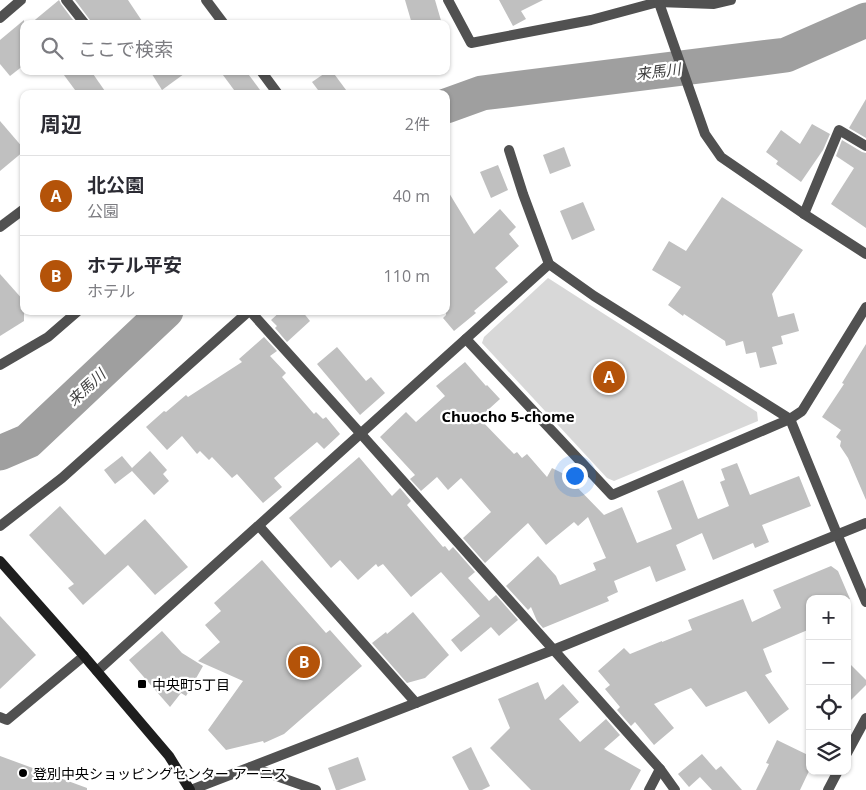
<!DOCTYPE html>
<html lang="ja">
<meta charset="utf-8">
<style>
:root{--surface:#fff;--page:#f2f2f3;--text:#2b2b33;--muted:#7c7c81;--line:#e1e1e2;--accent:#b45309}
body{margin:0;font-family:"Open Sans","Noto Sans JP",sans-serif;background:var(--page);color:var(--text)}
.controls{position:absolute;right:15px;bottom:15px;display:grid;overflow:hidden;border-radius:10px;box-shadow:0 1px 4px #0004}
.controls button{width:45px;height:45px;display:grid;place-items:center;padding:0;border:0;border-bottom:1px solid var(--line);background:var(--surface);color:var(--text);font:25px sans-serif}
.you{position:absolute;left:574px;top:475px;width:18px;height:18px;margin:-12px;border:4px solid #fff;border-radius:50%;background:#1a73e8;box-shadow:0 0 0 8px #1a73e833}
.badge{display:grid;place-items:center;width:32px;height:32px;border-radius:50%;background:var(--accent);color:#fff;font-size:16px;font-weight:700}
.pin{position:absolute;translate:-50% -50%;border:2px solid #fff;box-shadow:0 1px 5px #0006}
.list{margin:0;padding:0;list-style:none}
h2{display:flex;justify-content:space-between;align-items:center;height:65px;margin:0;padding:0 20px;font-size:21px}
h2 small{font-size:16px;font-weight:400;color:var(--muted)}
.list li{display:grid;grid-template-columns:32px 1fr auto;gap:15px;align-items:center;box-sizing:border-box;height:80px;padding:0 20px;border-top:1px solid var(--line)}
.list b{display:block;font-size:19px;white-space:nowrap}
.list p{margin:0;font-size:16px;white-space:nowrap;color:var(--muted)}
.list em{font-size:16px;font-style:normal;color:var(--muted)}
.icon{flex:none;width:28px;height:28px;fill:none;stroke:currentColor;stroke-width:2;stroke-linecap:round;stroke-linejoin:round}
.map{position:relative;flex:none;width:866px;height:790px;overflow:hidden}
.search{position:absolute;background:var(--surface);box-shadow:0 1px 4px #0004;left:20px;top:20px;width:430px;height:55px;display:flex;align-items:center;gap:12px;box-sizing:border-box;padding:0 18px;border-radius:10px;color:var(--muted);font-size:19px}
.panel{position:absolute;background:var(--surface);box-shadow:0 1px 4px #0004;left:20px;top:90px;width:430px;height:225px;border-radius:10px}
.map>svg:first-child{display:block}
</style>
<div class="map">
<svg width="866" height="790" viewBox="0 0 866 790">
<rect width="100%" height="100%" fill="#fff"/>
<path fill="#d8d8d8" d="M 548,278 L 757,412 L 758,421 L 614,481 L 607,478 L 482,343 L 484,337 Z"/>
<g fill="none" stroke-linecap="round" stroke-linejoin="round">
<g stroke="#9f9f9f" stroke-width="35">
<path d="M 446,106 L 482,93 L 786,55 L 866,20"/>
<path d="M 0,453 L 28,441 L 166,311"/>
</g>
</g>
<g fill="#c0c0c0">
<path d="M 59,0 L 61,4 L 76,24 L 30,24 Z"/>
<path d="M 75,0 L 128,0 L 144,24 L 92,24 L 90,20 Z"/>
<path d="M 405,0 L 435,0 L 442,24 L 412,24 Z"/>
<path d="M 499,0 L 543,0 L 521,11 L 526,19 L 513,26 Z"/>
<path d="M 24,20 L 24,65 L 10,76 L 0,64 L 0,40 Z"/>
<path d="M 61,71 L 91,71 L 107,94 L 78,94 Z"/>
<path d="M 150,71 L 188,71 L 162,90 Z"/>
<path d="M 220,71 L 246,71 L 263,94 L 237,94 Z"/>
<path d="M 328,71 L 332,71 L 349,94 L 321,94 L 312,82 Z"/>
<path d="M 866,99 L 866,138 L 849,128 Z"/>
<path d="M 0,121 L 24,149 L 24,151 L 0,171 Z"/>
<path d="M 812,124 L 830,134 L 823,150 L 801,182 L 776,164 L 778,161 L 766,152 L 781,130 L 800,144 Z"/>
<path d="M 842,140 L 862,152 L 866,153 L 866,228 L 831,204 L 854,168 L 836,156 Z"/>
<path d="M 564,147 L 571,166 L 550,174 L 543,155 Z"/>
<path d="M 498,165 L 508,190 L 491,198 L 480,172 Z"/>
<path d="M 446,188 L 474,234 L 500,209 L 516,227 L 509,234 L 519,246 L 495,268 L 508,282 L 474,311 L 476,313 L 454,331 L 443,318 L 446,315 Z"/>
<path d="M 722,197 L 803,250 L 772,294 L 778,317 L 794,313 L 799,331 L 781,336 L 783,344 L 772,347 L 777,364 L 760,368 L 756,352 L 746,354 L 743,341 L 726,346 L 725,341 L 684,314 L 683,316 L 668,305 L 681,287 L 652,270 L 669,241 L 686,251 Z"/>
<path d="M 583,202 L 595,230 L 572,240 L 560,211 Z"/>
<path d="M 0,274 L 24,301 L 24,321 L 0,336 Z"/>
<path d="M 281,311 L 302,311 L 310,321 L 287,342 L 275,328 L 277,326 L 271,320 Z"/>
<path d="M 264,337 L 277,351 L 270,356 L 286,373 L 282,377 L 314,414 L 316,412 L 323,419 L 326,417 L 340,434 L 338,436 L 324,449 L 317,442 L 274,478 L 282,487 L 263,503 L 237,474 L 232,478 L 212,457 L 209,460 L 200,451 L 197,454 L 182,436 L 167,450 L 146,427 L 164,411 L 166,412 L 186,395 L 188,397 L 242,362 L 239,359 Z"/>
<path d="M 866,344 L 866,500 L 848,458 L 840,446 L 841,441 L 836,437 L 841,430 L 822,417 L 844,384 L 842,383 Z"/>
<path d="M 337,347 L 366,381 L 371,377 L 385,393 L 360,415 L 317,364 Z"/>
<path d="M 465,362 L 486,386 L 487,385 L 500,399 L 479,418 L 514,454 L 517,452 L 522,458 L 527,454 L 547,477 L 552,468 L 572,478 L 570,480 L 604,515 L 622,507 L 637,543 L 672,529 L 657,491 L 683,480 L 698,519 L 729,506 L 720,482 L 725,480 L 721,469 L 737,463 L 750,495 L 799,476 L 811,506 L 762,525 L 769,542 L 755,548 L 753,543 L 713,560 L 702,533 L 676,545 L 686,570 L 656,582 L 650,566 L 614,581 L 618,592 L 607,597 L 609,601 L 543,628 L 537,621 L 531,607 L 528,610 L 506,586 L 538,556 L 556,576 L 560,585 L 596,570 L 593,563 L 606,558 L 588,517 L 578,526 L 574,522 L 546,545 L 528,523 L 485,563 L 463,538 L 491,512 L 461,478 L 448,490 L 437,477 L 421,491 L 410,479 L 415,475 L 380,437 L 406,412 L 416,422 L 445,396 L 436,386 Z"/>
<path d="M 150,451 L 167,470 L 163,474 L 169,481 L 154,495 L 132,471 L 115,484 L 104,470 L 122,456 L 132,468 Z"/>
<path d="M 359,457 L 392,496 L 400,488 L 411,501 L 407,505 L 443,547 L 445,546 L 449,551 L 453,547 L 475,572 L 468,578 L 489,601 L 496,595 L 518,620 L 499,636 L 491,627 L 461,652 L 451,640 L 480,616 L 441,572 L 411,597 L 383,564 L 378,567 L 376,564 L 358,580 L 340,560 L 331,568 L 289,518 Z"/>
<path d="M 60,506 L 105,555 L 145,519 L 188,567 L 155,595 L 128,565 L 83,605 L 68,588 L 74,584 L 29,535 Z"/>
<path d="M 262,560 L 326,633 L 330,630 L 362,666 L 284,734 L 264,743 L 263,741 L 226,750 L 208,730 L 243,681 L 198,661 L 220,642 L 205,625 L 221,611 L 214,603 Z"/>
<path d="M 831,566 L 838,571 L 850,599 L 810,599 L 810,629 L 763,649 L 772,672 L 765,675 L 789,709 L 769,724 L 746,691 L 706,707 L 691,688 L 654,704 L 674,728 L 654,745 L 635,722 L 631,726 L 617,710 L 620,707 L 605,689 L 610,685 L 598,671 L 624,648 L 630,654 L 662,641 L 662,642 L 692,630 L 688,620 L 743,599 L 752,622 L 781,608 L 773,590 Z"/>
<path d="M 413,612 L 449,655 L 425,678 L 407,683 L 372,643 L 386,632 L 387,634 Z"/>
<path d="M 0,616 L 36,655 L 0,689 Z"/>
<path d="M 162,631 L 182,653 L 203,666 L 186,696 L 181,693 L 170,707 L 129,660 Z"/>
<path d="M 847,661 L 866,680 L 866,685 L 847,704 Z"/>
<path d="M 538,682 L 545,700 L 563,684 L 579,702 L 559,719 L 580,742 L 606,719 L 620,735 L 604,749 L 641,770 L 630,790 L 531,790 L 490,748 L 510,728 L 498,699 Z"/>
<path d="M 777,740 L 810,756 L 810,769 L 800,790 L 756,790 L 769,764 L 766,763 Z"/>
<path d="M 471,747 L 490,786 L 482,790 L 469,790 L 452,757 Z"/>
<path d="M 702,754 L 716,770 L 721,766 L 742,790 L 712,790 L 700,777 L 689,787 L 678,774 Z"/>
<path d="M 0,756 L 87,788 L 87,790 L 0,790 Z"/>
<path d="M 358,757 L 366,780 L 339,790 L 336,790 L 328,768 Z"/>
</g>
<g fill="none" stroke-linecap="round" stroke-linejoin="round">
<g stroke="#515151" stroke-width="10">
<path d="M 66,0 L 85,24"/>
<path d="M 206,0 L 224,24"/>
<path d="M 448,0 L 471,43 L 591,20 L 658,2 L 714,4 L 731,0"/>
<path d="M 658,0 L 705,134 L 721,157 L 804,214 L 866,254"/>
<path d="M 0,18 L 21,0"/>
<path d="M 261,71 L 278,94"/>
<path d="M 509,150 L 523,194 L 549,264 L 594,296 L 790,419 L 837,534 L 866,602"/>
<path d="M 804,214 L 839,130 L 866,146"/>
<path d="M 0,227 L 24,209"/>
<path d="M 250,311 L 361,434 L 660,769 L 675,790"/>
<path d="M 466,339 L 612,495 L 790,419 L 802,411 L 866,307"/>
<path d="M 0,365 L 48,337 L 78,311"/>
<path d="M 0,526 L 62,478 L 249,311"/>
<path d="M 259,526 L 416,703"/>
<path d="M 97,671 L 549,264"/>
<path d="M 0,717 L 7,720 L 84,656"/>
<path d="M 847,753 L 866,718"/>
<path d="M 251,767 L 316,790"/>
<path d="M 191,790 L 553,650 L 866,523"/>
<path d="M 649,790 L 660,769"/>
<path d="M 828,790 L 838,771"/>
</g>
<path stroke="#1e1e1e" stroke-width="10" d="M 0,561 L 84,656 L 169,756 L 190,790"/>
</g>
<g fill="#000" stroke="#fff" stroke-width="2">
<rect x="137" y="679" width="10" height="10" rx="2.5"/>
<circle cx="23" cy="773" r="5"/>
</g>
<g text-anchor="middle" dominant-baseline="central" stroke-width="4.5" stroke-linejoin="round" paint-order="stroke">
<g font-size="14" fill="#000" stroke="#fff" text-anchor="start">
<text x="152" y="684">中央町5丁目</text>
<text x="33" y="773">登別中央ショッピングセンター アーニス</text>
</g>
<g font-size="15" font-style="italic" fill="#404040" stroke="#fff">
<text transform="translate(658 71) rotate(-7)">来馬川</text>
<text transform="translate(86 387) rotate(-43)">来馬川</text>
</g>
<g font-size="15" font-weight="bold" fill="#000" stroke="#fff">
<text x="508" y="416">Chuocho 5-chome</text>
</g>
</g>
</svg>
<div class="controls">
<button>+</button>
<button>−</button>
<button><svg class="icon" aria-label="locate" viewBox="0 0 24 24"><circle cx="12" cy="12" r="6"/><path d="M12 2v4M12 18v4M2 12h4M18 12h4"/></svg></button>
<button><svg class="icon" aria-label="layers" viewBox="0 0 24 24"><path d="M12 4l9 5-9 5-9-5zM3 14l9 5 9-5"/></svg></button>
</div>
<div class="you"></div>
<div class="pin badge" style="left:609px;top:377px">A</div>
<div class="pin badge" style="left:304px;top:662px">B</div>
<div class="search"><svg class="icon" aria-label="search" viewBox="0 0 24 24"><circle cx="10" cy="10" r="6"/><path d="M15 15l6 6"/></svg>ここで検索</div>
<section class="panel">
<h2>周辺<small>2件</small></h2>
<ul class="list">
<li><span class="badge">A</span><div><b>北公園</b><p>公園</p></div><em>40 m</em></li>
<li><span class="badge">B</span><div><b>ホテル平安</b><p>ホテル</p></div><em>110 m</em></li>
</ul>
</section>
</div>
